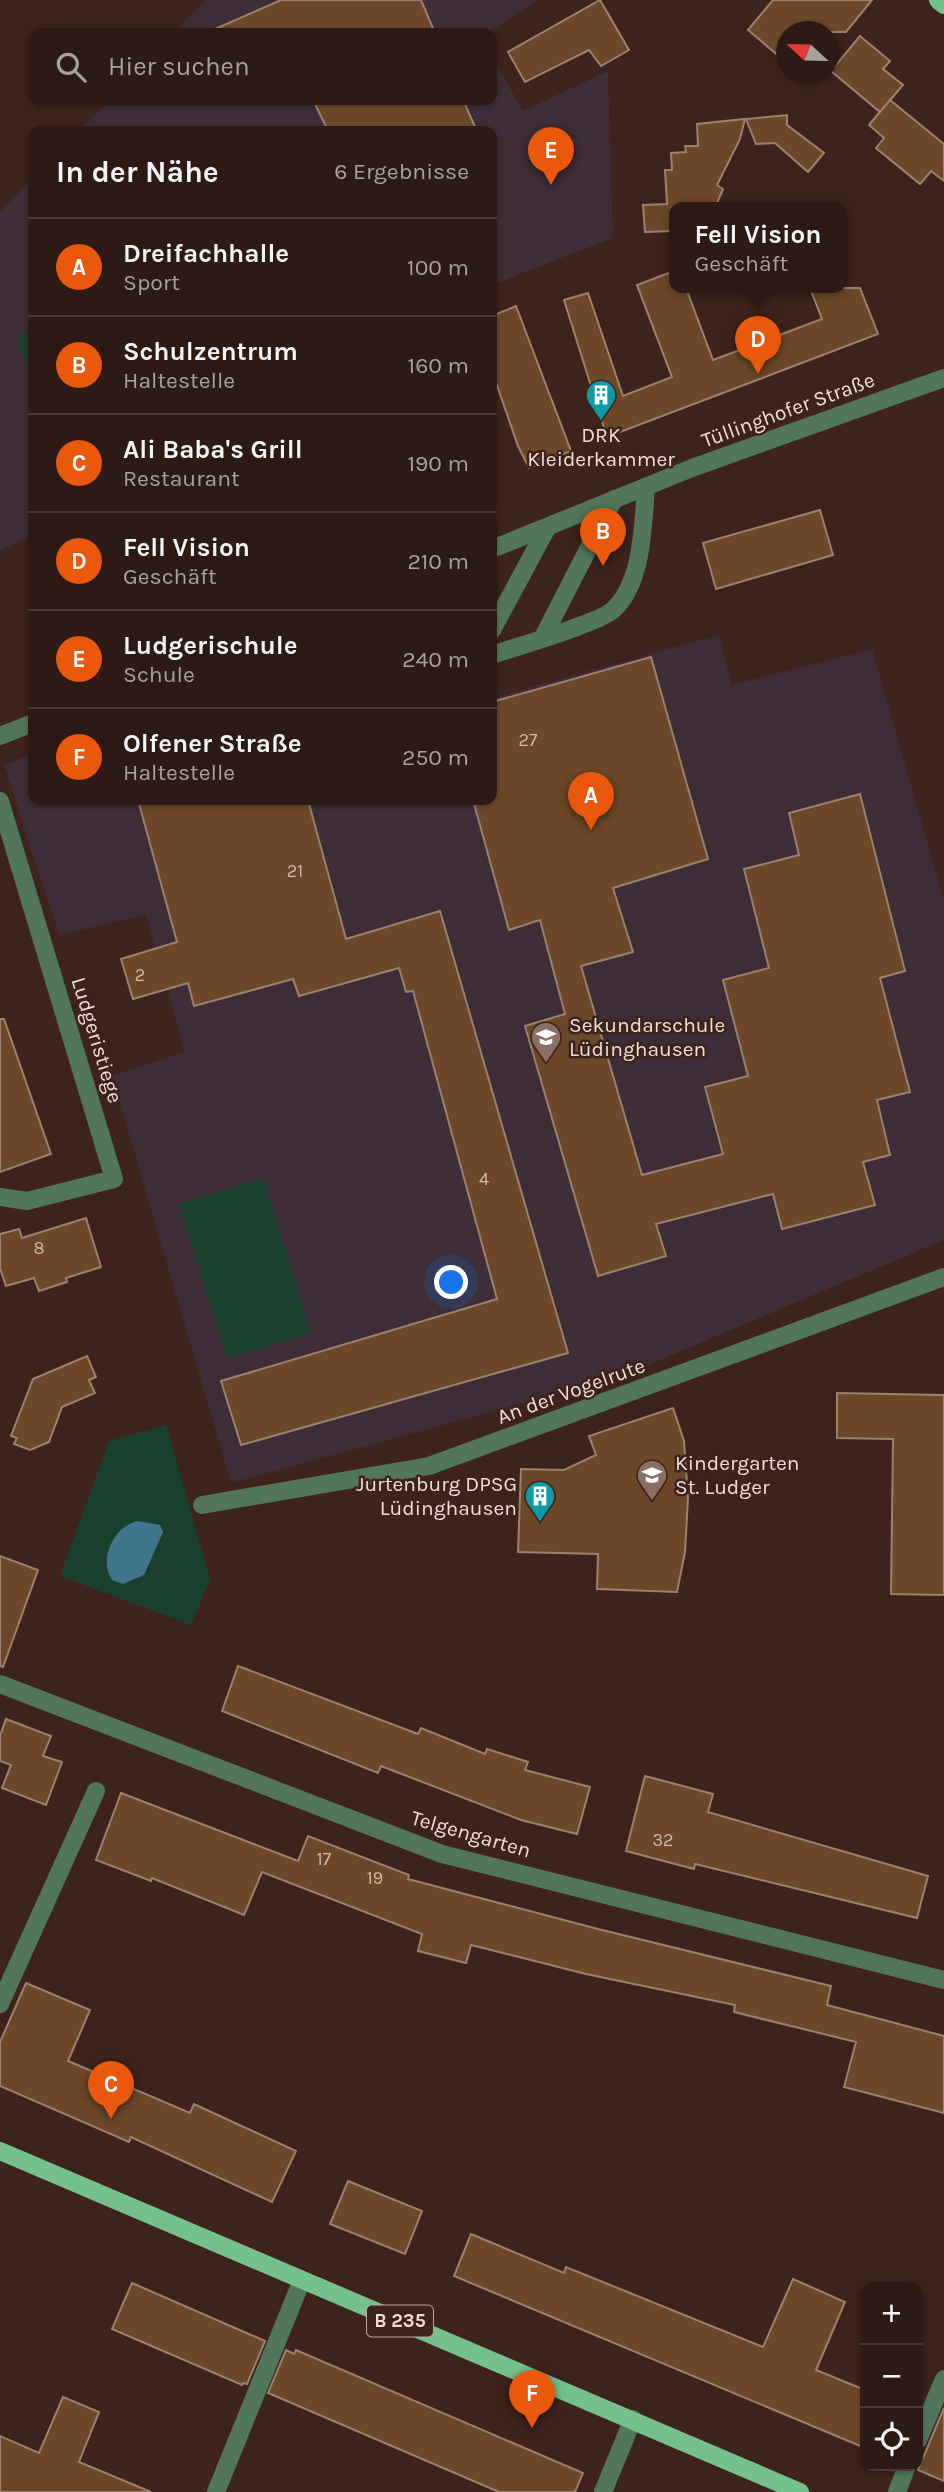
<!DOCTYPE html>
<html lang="de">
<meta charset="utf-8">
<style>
:root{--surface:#2e1a14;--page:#3a2722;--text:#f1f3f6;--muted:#a7a1a0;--line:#493834;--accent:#ea580c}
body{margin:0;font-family:Karla,sans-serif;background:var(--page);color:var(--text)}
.controls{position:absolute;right:21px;bottom:21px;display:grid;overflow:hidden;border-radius:14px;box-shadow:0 2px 5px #0004}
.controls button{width:63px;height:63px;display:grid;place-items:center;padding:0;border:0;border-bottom:2px solid var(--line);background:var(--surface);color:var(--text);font:35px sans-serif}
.compass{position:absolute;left:776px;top:21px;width:63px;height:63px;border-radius:50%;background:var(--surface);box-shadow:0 2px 5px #0004;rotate:292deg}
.you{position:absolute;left:452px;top:1283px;width:24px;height:24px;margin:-18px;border:5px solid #fff;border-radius:50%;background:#1a73e8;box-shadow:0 0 0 10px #1a73e833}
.badge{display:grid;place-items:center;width:46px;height:46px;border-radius:50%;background:var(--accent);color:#fff;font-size:23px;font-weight:700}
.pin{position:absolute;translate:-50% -58px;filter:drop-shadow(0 2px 4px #0008)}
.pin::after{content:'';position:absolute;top:37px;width:24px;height:21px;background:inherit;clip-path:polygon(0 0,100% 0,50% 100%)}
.popup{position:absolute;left:669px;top:202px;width:178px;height:91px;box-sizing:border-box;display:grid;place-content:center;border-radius:14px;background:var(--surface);filter:drop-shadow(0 2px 5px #0005);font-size:23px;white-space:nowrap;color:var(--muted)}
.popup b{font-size:26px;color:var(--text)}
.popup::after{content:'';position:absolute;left:50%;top:100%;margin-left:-14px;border:14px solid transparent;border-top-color:var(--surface)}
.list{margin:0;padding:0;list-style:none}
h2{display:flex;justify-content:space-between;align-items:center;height:91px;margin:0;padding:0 28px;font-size:30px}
h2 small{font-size:23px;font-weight:400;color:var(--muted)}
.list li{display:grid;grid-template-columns:46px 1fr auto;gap:21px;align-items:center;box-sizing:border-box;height:98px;padding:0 28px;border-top:2px solid var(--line)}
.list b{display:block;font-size:26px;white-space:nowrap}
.list p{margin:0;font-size:23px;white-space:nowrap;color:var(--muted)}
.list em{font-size:23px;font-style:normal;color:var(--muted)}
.icon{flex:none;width:38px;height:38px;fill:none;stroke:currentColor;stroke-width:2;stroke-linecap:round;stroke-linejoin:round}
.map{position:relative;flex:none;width:944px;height:2492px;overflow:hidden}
.search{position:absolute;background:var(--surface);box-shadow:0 2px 5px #0004;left:28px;top:28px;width:469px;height:77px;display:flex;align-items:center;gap:18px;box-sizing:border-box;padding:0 24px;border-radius:14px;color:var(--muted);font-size:26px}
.panel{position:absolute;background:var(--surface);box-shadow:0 2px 5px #0004;left:28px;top:126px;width:469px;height:679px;border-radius:14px}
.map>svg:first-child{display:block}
</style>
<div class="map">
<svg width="944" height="2492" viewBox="0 0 944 2492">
<rect width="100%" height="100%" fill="#3d231b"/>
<g fill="#3e2c36">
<path d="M 206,0 L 538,0 L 487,33 L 174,33 Z"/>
<path d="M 492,56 L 523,111 L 608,71 L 613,238 L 492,285 L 492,131 L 79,131 L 109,100 L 492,100 Z"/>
<path d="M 33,178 L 33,535 L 0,551 L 0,212 Z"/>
<path d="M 719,635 L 732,685 L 872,649 L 944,901 L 944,1240 L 622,1376 L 231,1483 L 112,1076 L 185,1052 L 146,915 L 59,935 L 4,765 L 33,754 L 33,800 L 492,800 L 492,698 Z"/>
</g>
<g fill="#19402f">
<path d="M 33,331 L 33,384 L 17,336 Z"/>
<path d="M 263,1178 L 311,1333 L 227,1359 L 179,1204 Z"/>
<path d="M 166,1425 L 210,1579 L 191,1625 L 60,1576 L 109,1441 Z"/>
</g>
<path fill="#41748e" d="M 138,1521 L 160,1525 L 163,1532 L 144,1575 L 123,1584 L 112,1580 C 98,1559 114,1526 138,1521 Z"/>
<g fill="#6c4828" stroke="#9a826e" stroke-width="2">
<path d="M 281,0 L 421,0 L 435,33 L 206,33 Z"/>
<path d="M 600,0 L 629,50 L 601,66 L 589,50 L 525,82 L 508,52 Z"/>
<path d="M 773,0 L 872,0 L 846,32 L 787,32 L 787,63 L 748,30 Z"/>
<path d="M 860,36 L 890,61 L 883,69 L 903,85 L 880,112 L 831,71 Z"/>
<path d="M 313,100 L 463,100 L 477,131 L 328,131 Z"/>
<path d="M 890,100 L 944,144 L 944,181 L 931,171 L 920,184 L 876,148 L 884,138 L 869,125 Z"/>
<path d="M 787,115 L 787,125 L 824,153 L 808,172 L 775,143 L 756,144 L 746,119 Z"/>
<path d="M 745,119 L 740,139 L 717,185 L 723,189 L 715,208 L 674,208 L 674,231 L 645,232 L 643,205 L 667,204 L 665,170 L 672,170 L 671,153 L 686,152 L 685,146 L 698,146 L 697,124 Z"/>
<path d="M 674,271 L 674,288 L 686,288 L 713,360 L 822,319 L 810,288 L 860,288 L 878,334 L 607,437 L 564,300 L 588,293 L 623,396 L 672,377 L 637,285 Z"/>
<path d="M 516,306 L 571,451 L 529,468 L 518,446 L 492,371 L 492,316 Z"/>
<path d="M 820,510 L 833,555 L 716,589 L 703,543 Z"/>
<path d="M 651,657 L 708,859 L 613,888 L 633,952 L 581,966 L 642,1175 L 723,1154 L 705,1087 L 748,1076 L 723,980 L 769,968 L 744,869 L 799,855 L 789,813 L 860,794 L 905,971 L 880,978 L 910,1092 L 877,1100 L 890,1155 L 863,1162 L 875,1205 L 782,1229 L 773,1194 L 656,1224 L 666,1256 L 598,1276 L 525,1026 L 565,1014 L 540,920 L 509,930 L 473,800 L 492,800 L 492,702 Z"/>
<path d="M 138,800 L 308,800 L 346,939 L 440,911 L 568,1353 L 241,1445 L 221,1381 L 497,1299 L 413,991 L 406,992 L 399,968 L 299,996 L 293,979 L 194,1006 L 188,983 L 133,999 L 121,959 L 177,942 Z"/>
<path d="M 0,1019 L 4,1019 L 51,1154 L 0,1172 Z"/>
<path d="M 86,1218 L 101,1267 L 66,1278 L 67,1282 L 39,1291 L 34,1278 L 6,1286 L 0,1268 L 0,1234 L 19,1229 L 22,1238 Z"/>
<path d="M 87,1356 L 96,1377 L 89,1380 L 95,1393 L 62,1407 L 49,1442 L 30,1450 L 14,1444 L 17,1438 L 11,1436 L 33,1379 Z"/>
<path d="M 837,1393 L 944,1395 L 944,1595 L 891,1594 L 893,1439 L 837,1438 Z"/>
<path d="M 673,1408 L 684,1441 L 688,1498 L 685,1552 L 677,1592 L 597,1589 L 598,1554 L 518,1552 L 521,1469 L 564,1470 L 596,1455 L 589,1436 Z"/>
<path d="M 0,1556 L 38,1570 L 3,1667 L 0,1666 Z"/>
<path d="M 238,1666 L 418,1734 L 421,1728 L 485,1754 L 487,1749 L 528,1762 L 525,1770 L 590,1787 L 577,1834 L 521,1820 L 381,1766 L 378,1773 L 222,1711 Z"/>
<path d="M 6,1719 L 51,1736 L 43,1756 L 62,1762 L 46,1805 L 2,1788 L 11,1765 L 0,1761 L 0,1736 Z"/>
<path d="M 645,1776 L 713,1794 L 708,1812 L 928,1876 L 917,1918 L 695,1864 L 694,1869 L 626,1851 Z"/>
<path d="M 121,1793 L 298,1861 L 308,1836 L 409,1875 L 408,1879 L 598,1929 L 831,1986 L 827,2005 L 944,2036 L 944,2113 L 844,2087 L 856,2042 L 734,2012 L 735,2005 L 586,1974 L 471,1945 L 466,1963 L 418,1951 L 422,1934 L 262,1872 L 244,1915 L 152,1878 L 151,1881 L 96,1860 Z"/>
<path d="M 26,1983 L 90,2010 L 68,2061 L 190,2113 L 194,2104 L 296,2151 L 272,2202 L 131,2137 L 129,2142 L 0,2086 L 0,2042 Z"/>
<path d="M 348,2181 L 422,2211 L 405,2254 L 330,2224 Z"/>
<path d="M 471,2234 L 564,2273 L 566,2267 L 763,2347 L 793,2279 L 845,2302 L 816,2370 L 865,2390 L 865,2448 L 454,2276 Z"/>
<path d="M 132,2283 L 265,2341 L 247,2384 L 243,2383 L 242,2385 L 112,2329 Z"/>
<path d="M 286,2350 L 294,2354 L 296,2350 L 583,2473 L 575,2492 L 499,2492 L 268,2393 Z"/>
<path d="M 63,2397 L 99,2412 L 79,2462 L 151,2492 L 0,2492 L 0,2436 L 39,2453 Z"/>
<path d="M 944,2408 L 944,2481 L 918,2470 Z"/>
</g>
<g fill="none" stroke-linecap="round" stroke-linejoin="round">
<g stroke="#52765c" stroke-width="18">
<path d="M 492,549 L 692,468 L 944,378"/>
<path d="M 492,630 L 547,528"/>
<path d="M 543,637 L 614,499"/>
<path d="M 492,655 C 515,647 599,623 613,610 C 643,583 643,524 646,487"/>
<path d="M 0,736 L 33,723"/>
<path d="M 0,801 L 114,1179 L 27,1201 L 0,1197"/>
<path d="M 202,1505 L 429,1466 L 944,1277"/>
<path d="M 0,1684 L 442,1854 L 944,1980"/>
<path d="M 0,2004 L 96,1791"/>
<path d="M 918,2440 L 944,2379"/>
<path d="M 216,2492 L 302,2280"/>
<path d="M 603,2492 L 633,2419"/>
<path d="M 897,2492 L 907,2466"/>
</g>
<g stroke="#75c18c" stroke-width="18">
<path d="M 938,0 L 944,5"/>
<path d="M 0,2151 L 800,2492"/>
</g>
</g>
<defs>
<g id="building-pin" transform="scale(1.575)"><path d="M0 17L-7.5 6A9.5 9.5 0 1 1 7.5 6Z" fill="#0f9aa8" stroke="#3d231b"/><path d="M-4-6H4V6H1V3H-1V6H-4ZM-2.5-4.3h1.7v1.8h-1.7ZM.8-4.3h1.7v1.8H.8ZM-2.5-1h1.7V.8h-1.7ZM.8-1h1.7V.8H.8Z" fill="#fff"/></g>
<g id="school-pin" transform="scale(1.575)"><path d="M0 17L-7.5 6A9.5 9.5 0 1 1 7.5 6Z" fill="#8d6e63" stroke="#3d231b"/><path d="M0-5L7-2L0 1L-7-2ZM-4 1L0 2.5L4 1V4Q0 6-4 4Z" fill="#fff"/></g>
</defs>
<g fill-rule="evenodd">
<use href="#building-pin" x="601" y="395"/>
<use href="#school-pin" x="546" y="1037"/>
<use href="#school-pin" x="652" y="1475"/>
<use href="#building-pin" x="540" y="1496"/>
</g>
<g text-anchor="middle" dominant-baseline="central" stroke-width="5" stroke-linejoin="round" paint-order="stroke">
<g font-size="18" fill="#ceb8ab">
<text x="528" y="740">27</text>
<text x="295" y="871">21</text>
<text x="140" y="975">2</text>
<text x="484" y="1179">4</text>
<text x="39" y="1248">8</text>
<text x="663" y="1840">32</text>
<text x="324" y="1859">17</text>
<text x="375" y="1878">19</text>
</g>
<rect fill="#3d231b" stroke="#baa59f" stroke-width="2" x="367" y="2305.5" width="66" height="31" rx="5"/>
<g font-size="19" font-weight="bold" fill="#efddd7">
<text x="400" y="2321">B 235</text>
</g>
<g font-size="21" fill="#efddd7" stroke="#3d231b">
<text transform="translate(788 410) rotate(-20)">Tüllinghofer Straße</text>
<text transform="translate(97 1040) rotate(73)">Ludgeristiege</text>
<text transform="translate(571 1391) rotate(-20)">An der Vogelrute</text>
<text transform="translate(471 1834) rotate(16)">Telgengarten</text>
</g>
<g font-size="21" fill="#efddd7" stroke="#3d231b" text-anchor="start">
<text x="601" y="435" text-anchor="middle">DRK<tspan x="601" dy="24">Kleiderkammer</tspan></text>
<text x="569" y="1025">Sekundarschule<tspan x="569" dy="24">Lüdinghausen</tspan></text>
<text x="675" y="1463">Kindergarten<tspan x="675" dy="24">St. Ludger</tspan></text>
<text x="517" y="1484" text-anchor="end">Jurtenburg DPSG<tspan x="517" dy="24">Lüdinghausen</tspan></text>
</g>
</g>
</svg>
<div class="controls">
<button>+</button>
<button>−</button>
<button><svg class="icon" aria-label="locate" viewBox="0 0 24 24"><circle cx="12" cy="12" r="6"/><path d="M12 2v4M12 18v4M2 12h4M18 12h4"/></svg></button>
</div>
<svg class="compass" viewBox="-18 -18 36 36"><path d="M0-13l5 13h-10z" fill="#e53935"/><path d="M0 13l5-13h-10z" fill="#a7a1a0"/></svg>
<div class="you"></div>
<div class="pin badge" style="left:591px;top:830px">A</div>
<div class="pin badge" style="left:603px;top:566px">B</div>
<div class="pin badge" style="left:111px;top:2119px">C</div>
<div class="pin badge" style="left:758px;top:374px">D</div>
<div class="popup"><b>Fell Vision</b>Geschäft</div>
<div class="pin badge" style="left:551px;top:185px">E</div>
<div class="pin badge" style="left:532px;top:2428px">F</div>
<div class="search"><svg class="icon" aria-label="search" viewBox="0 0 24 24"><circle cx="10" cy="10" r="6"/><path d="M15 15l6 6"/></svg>Hier suchen</div>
<section class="panel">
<h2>In der Nähe<small>6 Ergebnisse</small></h2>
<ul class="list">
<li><span class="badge">A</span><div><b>Dreifachhalle</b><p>Sport</p></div><em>100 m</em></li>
<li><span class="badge">B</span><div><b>Schulzentrum</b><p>Haltestelle</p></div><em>160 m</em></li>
<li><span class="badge">C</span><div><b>Ali Baba's Grill</b><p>Restaurant</p></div><em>190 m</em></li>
<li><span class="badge">D</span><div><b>Fell Vision</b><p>Geschäft</p></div><em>210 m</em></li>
<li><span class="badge">E</span><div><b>Ludgerischule</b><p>Schule</p></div><em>240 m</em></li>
<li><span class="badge">F</span><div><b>Olfener Straße</b><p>Haltestelle</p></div><em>250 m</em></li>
</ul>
</section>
</div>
